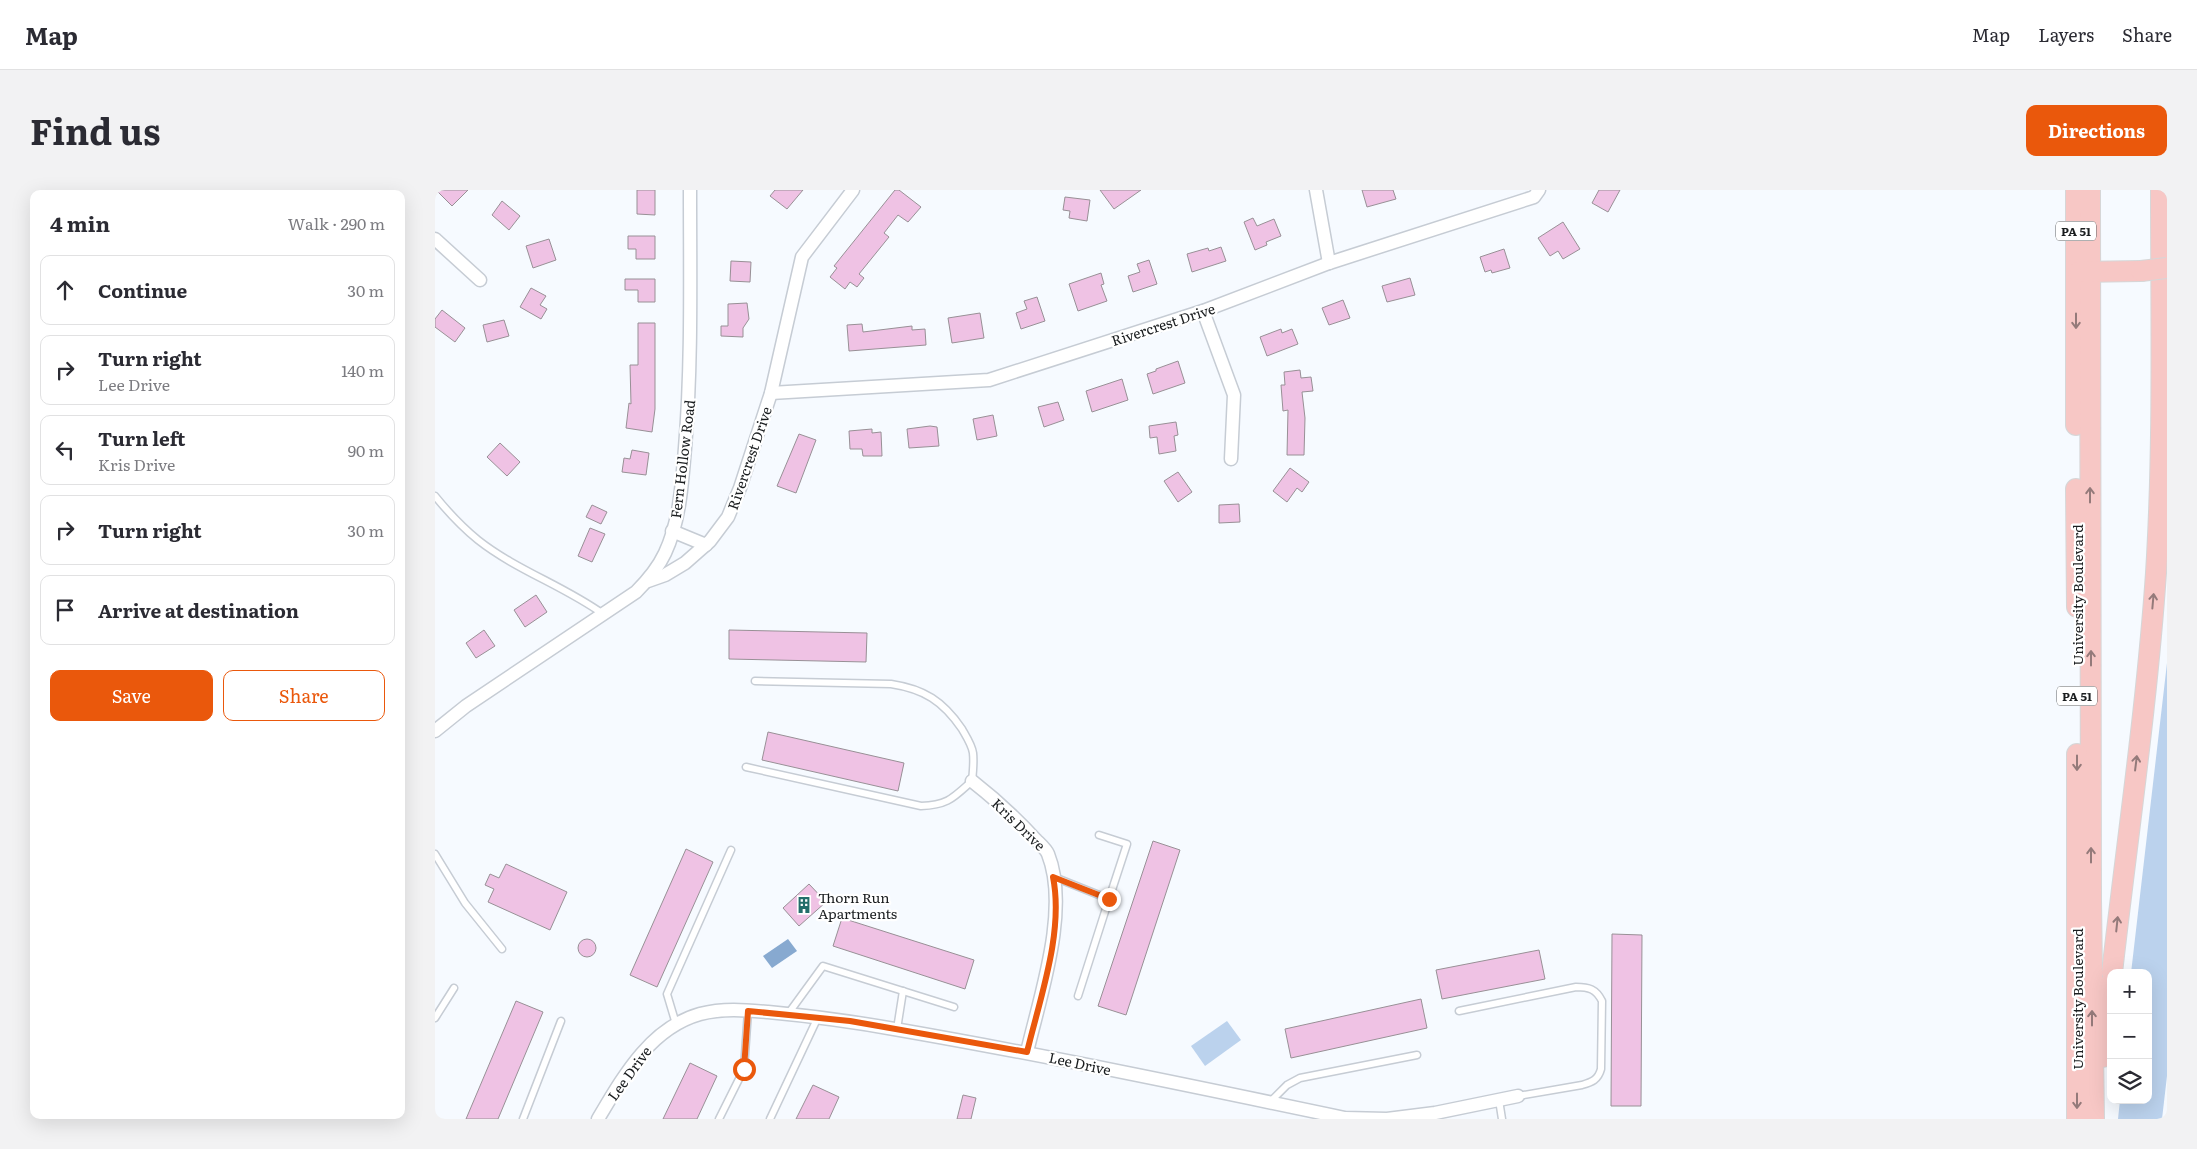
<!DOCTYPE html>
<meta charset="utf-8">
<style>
:root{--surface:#fff;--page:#f2f2f3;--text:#2b2b33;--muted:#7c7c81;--line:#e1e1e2;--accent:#ea580c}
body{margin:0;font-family:Literata,serif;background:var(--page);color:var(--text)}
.controls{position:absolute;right:15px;bottom:15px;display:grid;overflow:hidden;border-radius:10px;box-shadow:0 5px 20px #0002}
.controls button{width:45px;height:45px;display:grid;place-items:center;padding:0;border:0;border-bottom:1px solid var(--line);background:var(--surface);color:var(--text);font:25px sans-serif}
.stop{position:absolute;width:15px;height:15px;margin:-11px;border:4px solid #ea580c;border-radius:50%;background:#fff}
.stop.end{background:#ea580c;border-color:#fff;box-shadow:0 1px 5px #0008}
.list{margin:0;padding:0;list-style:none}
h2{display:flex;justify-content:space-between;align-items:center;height:65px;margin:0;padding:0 20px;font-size:21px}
h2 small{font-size:16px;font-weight:400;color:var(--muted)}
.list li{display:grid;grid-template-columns:32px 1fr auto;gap:15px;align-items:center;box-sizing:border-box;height:70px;margin:0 10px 10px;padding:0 10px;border:1px solid var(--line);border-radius:10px}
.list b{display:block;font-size:19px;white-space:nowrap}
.list p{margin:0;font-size:16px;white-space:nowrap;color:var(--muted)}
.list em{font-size:16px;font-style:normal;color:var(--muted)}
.actions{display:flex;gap:10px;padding:15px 20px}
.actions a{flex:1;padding:11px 0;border:1px solid var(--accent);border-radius:10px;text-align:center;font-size:18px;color:var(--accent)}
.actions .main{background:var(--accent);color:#fff}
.icon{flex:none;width:28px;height:28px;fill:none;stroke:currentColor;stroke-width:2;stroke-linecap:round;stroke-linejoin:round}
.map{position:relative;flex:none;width:1732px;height:929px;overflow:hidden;border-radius:10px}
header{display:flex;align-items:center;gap:30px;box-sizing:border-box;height:70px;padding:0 25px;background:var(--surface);border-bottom:1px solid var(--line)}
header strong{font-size:24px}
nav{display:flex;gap:28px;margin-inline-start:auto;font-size:18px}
.intro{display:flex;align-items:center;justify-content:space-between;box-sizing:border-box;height:120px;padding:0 30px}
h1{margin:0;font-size:35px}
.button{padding:12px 22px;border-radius:10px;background:var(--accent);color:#fff;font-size:18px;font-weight:700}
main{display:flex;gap:30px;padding:0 30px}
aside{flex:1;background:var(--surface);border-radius:10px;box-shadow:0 5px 20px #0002}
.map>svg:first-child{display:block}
</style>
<header>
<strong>Map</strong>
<nav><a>Map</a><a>Layers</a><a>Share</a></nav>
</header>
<div class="intro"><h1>Find us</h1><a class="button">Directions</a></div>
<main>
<aside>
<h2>4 min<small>Walk · 290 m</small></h2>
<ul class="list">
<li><svg class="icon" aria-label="ahead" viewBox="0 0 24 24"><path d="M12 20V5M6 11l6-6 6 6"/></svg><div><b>Continue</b></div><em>30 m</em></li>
<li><svg class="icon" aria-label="right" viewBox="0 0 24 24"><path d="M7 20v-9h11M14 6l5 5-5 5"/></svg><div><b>Turn right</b><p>Lee Drive</p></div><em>140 m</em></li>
<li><svg class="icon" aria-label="left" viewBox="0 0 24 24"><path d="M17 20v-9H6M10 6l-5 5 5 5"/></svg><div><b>Turn left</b><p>Kris Drive</p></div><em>90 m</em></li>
<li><svg class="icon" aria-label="right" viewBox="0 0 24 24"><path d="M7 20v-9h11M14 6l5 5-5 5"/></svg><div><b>Turn right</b></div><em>30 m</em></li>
<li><svg class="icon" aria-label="arrive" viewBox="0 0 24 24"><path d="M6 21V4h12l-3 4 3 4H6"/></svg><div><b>Arrive at destination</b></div></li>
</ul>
<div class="actions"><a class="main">Save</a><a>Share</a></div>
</aside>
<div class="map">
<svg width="1732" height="929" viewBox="0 0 1732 929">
<rect width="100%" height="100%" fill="#f6faff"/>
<g fill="#bbd2ed">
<path d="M 1732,473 L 1732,886 L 1727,929 L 1683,929 L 1685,910 L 1713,910 L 1713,783 L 1696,783 Z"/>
<path d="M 792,831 L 806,850 L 770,876 L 756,856 Z"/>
</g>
<path fill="#87a9d0" d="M 353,749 L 362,761 L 337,778 L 328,766 Z"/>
<g fill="#efc2e4" stroke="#989096">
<path d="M 1,0 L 33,0 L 17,16 Z"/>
<path d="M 202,0 L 220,0 L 220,25 L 202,24 Z"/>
<path d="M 340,0 L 368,0 L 352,19 L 335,6 Z"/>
<path d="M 460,0 L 464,0 L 486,17 L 473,32 L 463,25 L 449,43 L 454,47 L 424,84 L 429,88 L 422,97 L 415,92 L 410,99 L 395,87 L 402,78 L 399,76 Z"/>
<path d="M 665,0 L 706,0 L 679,19 Z"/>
<path d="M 927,0 L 958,0 L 961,9 L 932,17 Z"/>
<path d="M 1164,0 L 1185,0 L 1173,22 L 1157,13 Z"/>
<path d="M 630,7 L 655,10 L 652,31 L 634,28 L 635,21 L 628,20 Z"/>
<path d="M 67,11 L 85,26 L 74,40 L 57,25 Z"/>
<path d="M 818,28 L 822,36 L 839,29 L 846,46 L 831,52 L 832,55 L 820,60 L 809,32 Z"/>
<path d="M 1128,32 L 1145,59 L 1128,69 L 1123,61 L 1115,66 L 1103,48 Z"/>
<path d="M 193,46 L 220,46 L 220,69 L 201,69 L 201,59 L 193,59 Z"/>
<path d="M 114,49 L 121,70 L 98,78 L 91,56 Z"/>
<path d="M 786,57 L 791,71 L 757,82 L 752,64 L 773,58 L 774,61 Z"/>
<path d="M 1069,59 L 1075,78 L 1057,83 L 1056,80 L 1050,82 L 1045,67 Z"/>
<path d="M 714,70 L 722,94 L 698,102 L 693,86 L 705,82 L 702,74 Z"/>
<path d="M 296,71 L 316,72 L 315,92 L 295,91 Z"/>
<path d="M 666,83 L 669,94 L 666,95 L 672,111 L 643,121 L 634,94 Z"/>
<path d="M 975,88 L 980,105 L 952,112 L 947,96 Z"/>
<path d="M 190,89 L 220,89 L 220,112 L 203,112 L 203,100 L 190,100 Z"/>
<path d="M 96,98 L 111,106 L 105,115 L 112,119 L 106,129 L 85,117 Z"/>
<path d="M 602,107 L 610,131 L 586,139 L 581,123 L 592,119 L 589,111 Z"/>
<path d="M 908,110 L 915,128 L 894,135 L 887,118 Z"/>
<path d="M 312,113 L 314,129 L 308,138 L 308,147 L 286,146 L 286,136 L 293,136 L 293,114 Z"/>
<path d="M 7,120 L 30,138 L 20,152 L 0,137 L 0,129 Z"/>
<path d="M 545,123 L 549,148 L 517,153 L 513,128 Z"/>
<path d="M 69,130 L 74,146 L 52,152 L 48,135 Z"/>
<path d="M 203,133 L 220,133 L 220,219 L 217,242 L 191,238 L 194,213 L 196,214 L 195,175 L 203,175 Z"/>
<path d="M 427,134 L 428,142 L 477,136 L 477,140 L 490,139 L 491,155 L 414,161 L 412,135 Z"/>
<path d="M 846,139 L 847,143 L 857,139 L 863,154 L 832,166 L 825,147 Z"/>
<path d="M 743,171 L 750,193 L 718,204 L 712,184 L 721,181 L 721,179 Z"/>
<path d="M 865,180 L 866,188 L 876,187 L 878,201 L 867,202 L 870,228 L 869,265 L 852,265 L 853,220 L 848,221 L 846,195 L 850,195 L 849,182 Z"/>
<path d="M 687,189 L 693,210 L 657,222 L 651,201 Z"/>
<path d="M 623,212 L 629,230 L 609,237 L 603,217 Z"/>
<path d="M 558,225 L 562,246 L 542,250 L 538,229 Z"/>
<path d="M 741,232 L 743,245 L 739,246 L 741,261 L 724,264 L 722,247 L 715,248 L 714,236 Z"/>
<path d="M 495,236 L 502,237 L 504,256 L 474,258 L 472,239 Z"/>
<path d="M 437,239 L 437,243 L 446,242 L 447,266 L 428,266 L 427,259 L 415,259 L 414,241 Z"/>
<path d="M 364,244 L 381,250 L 361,303 L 342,296 Z"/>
<path d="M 65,253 L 85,272 L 72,286 L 52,267 Z"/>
<path d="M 197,260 L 214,263 L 211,285 L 187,282 L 189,268 L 195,269 Z"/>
<path d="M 855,278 L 874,292 L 867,302 L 862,298 L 852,312 L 838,301 Z"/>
<path d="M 743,282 L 757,302 L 743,312 L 729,291 Z"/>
<path d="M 804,314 L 805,332 L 784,333 L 784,315 Z"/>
<path d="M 157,315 L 172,322 L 166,334 L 151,327 Z"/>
<path d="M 155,338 L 170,344 L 157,372 L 143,366 Z"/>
<path d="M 101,405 L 112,422 L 90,437 L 79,420 Z"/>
<path d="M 49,440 L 60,456 L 41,468 L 31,453 Z"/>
<path d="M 294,440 L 432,443 L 431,472 L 294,469 Z"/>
<path d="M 333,542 L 469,573 L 463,601 L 327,570 Z"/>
<path d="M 718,651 L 745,660 L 691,825 L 663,816 Z"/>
<path d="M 251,659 L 278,672 L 222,797 L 195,785 Z"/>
<path d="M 71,674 L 132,702 L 115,740 L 53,712 L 59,699 L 50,695 L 55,684 L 64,688 Z"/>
<path d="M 374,694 L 391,712 L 364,736 L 348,718 Z"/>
<path d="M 407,728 L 539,770 L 530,799 L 398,756 Z"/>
<path d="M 1177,744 L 1207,745 L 1206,916 L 1176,916 Z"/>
<circle cx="152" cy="758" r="9"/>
<path d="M 1104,760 L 1110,789 L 1007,809 L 1001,780 Z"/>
<path d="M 986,809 L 992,838 L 856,868 L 850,839 Z"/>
<path d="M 81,811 L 108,822 L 63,929 L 31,929 Z"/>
<path d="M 255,873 L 282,886 L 262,929 L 228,929 Z"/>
<path d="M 378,895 L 404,907 L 394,929 L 361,929 Z"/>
<path d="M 528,905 L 541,908 L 536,929 L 522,929 Z"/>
</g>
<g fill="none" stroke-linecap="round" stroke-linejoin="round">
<g stroke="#c6ccd4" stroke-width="9">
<g id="lane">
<path d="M 0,306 C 13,322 27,337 43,350 C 81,380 129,396 168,424"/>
<path d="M 311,577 L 486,616 C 513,615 518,608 537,591 C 538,582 539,572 538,563 C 537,555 531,546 527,539 C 508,511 489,499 456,494 L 320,491"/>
<path d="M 664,645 L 692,654 L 674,709"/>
<path d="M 0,664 L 30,713 L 67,759"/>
<path d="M 619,687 L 674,709 L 643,806"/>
<path d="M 1024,821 L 1141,797 C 1154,797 1161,799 1167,811 L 1166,879 C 1163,890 1157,892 1147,895 L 1083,906"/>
<path d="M 353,824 L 388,776 L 519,817"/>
<path d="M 0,828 L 19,798"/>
<path d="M 241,834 L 232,804 L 296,660"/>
<path d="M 462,839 L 468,801"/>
<path d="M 1064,910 L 1067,929"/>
<path d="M 835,912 L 852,895 L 865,888 L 982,865"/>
<path d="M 88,929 L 126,831"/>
<path d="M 284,929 L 309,879 L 313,821"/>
<path d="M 335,929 L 383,827"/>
</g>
</g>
<g stroke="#c6ccd4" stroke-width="15">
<g id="street">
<path d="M 881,0 L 894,73"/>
<path d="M 0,49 L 45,90"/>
<path d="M 768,121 L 799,205 L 796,269"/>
<path d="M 336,203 L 554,190 L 768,121 L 894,73 L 1099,7 L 1104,0"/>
<path d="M 237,341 L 271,355"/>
<path d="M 213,391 L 230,385 L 250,373 L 275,351 L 293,327 L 305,298 L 336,203 L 367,67 L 418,0"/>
<path d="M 0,541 L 31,516 L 201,402 C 213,390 223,378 230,363 C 245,331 247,293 250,258 C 257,173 255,86 255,0"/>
<path d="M 537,591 C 560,609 581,628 601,650 C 605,654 611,659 613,664 C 635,719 605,806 592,862"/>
<path d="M 163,929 C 188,887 215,838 265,824 C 288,818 310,820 333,822 C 377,826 421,832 465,840 C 614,866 762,897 910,928 L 952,929 L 1000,923 L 1083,906"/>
</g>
</g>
<g stroke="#d6d6d7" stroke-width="22">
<g id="primary">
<path d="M 1641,0 L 1641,235"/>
<path d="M 1655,0 L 1656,710 L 1659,929"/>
<path d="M 1643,82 L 1706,81"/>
<path d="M 1641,299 L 1642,417"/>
<path d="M 1642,564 L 1642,929"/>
<path d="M 1677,783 C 1692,650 1712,516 1721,383 C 1729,255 1726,127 1726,0"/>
<path d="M 1668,867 L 1676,792"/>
</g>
</g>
<use href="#lane" stroke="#fff" stroke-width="6"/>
<use href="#street" stroke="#fff" stroke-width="12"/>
<use href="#primary" stroke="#f7c7c5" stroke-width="20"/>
<g stroke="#d6d6d7" stroke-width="22" stroke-linecap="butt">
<path id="primary-bridge" d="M 1706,81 L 1732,78"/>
</g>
<use href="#primary-bridge" stroke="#f7c7c5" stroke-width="20"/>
</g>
<defs><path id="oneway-shaft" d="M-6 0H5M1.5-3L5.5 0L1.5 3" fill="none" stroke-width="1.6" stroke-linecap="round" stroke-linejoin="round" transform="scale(1.25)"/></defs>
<g stroke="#947a7a">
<use href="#oneway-shaft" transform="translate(1641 131) rotate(90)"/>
<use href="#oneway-shaft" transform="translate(1655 305) rotate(-90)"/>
<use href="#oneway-shaft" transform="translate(1718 411) rotate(-85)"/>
<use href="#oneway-shaft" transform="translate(1656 468) rotate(-90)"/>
<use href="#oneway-shaft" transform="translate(1642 573) rotate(90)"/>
<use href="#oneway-shaft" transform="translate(1701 573) rotate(-83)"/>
<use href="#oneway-shaft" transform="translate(1656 665) rotate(-90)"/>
<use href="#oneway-shaft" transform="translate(1682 734) rotate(-84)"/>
<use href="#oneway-shaft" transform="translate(1657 828) rotate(-90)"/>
<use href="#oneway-shaft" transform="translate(1642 911) rotate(90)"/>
</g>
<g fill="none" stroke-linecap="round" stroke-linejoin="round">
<path stroke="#ea580c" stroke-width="6" d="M 309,879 L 313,821 L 415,831 L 592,862 C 605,808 629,742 618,687 L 674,709"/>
</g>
<defs>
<g id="building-bare" transform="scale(1.35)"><path d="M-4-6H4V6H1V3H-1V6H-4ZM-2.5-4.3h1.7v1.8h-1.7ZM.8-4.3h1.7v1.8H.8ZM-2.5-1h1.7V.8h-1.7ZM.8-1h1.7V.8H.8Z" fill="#226d6a" stroke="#fff" stroke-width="2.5" paint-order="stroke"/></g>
</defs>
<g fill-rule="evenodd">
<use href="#building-bare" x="369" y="715"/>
</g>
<g text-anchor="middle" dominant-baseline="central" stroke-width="4.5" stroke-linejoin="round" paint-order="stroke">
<g fill="#fff" stroke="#5f6162" stroke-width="1">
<rect x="1621" y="31.5" width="40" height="19" rx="4"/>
<rect x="1622" y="496.5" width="40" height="19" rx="4"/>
</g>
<g font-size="12" font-weight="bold" fill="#1a1d1f">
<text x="1641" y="41">PA 51</text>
<text x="1642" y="506">PA 51</text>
</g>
<g font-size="14" fill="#1a1d1f" stroke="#fff">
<text transform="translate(728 134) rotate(-18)">Rivercrest Drive</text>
<text transform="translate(314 268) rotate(-71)">Rivercrest Drive</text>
<text transform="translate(247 269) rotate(-83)">Fern Hollow Road</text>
<text transform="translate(1642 405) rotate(-90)">University Boulevard</text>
<text transform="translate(584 634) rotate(44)">Kris Drive</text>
<text transform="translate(1642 809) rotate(-90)">University Boulevard</text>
<text transform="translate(645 873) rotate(12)">Lee Drive</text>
<text transform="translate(194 883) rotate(-54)">Lee Drive</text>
</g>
<g font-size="14" fill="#1a1d1f" stroke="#fff" text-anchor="start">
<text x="383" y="707">Thorn Run<tspan x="383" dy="16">Apartments</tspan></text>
</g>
</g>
</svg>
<div class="controls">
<button>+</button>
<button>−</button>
<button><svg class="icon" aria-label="layers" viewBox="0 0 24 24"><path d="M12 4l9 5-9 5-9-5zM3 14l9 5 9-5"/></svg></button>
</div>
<div class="stop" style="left:309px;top:879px"></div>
<div class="stop end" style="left:674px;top:709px"></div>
</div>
</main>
